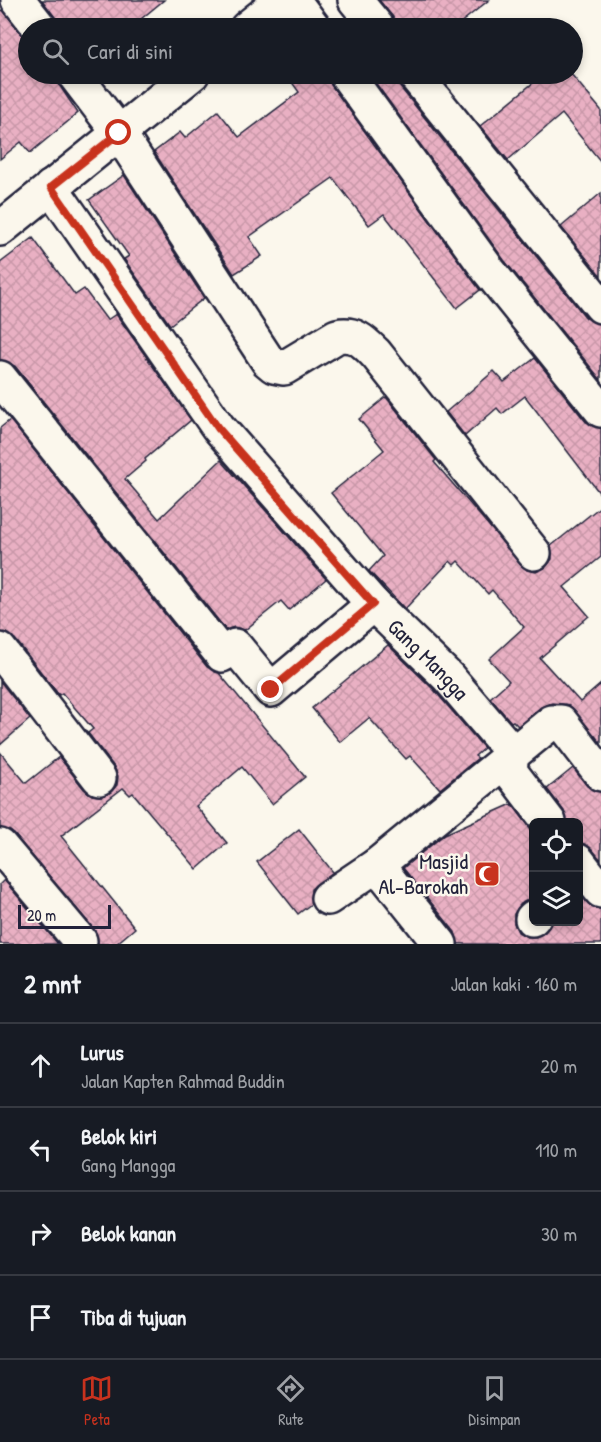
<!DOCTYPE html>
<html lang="id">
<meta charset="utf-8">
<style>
:root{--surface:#171b24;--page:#242831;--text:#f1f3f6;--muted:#9ea1a6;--line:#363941;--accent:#c8321e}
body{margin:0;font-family:"Patrick Hand",sans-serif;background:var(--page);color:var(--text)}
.controls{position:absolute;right:18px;bottom:18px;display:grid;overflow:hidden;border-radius:9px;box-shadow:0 3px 9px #0003}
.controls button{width:54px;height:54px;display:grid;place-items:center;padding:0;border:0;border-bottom:2px solid var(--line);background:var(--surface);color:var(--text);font:30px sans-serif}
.scale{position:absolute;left:18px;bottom:15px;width:93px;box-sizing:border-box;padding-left:6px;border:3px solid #22223b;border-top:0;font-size:16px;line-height:21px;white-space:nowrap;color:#22223b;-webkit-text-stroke:4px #fbf7ec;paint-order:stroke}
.stop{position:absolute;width:18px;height:18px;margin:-14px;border:4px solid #c8321e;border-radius:50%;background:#fff}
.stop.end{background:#c8321e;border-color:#fff;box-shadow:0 2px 6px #0008}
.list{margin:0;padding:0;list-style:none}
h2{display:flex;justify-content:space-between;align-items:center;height:78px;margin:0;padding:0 24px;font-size:26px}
h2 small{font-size:20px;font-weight:400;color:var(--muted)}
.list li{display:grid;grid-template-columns:39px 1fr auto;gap:18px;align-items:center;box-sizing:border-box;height:84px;padding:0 24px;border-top:2px solid var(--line)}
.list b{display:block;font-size:22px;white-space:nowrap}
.list p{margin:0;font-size:20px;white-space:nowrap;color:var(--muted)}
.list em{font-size:20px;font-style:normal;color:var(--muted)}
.icon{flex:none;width:33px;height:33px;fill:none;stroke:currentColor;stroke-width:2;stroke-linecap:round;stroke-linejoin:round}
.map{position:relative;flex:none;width:601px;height:944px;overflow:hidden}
.search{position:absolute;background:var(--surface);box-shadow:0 3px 9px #0003;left:18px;right:18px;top:18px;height:66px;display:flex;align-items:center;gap:15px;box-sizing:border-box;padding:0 21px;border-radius:33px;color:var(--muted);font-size:22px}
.sheet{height:414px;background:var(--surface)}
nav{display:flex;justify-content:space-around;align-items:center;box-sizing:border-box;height:84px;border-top:2px solid var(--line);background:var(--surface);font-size:16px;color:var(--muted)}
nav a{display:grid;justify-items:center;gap:3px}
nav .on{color:var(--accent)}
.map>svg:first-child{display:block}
</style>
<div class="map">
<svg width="601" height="944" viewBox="0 0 601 944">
<defs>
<pattern id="building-cross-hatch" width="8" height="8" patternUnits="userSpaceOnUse" patternTransform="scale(1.5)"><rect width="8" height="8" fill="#e9b0c3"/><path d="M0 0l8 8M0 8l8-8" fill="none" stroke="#c897a8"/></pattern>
</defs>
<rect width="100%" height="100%" fill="#fbf7ec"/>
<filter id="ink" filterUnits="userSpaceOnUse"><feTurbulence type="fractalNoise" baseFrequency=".0167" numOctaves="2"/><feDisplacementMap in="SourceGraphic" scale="12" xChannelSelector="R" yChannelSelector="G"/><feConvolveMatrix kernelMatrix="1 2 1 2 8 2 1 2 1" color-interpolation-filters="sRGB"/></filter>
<g filter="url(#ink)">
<g fill="url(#building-cross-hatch)" stroke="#22223b" stroke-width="1.5">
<path d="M 42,0 L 164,0 L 130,28 L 58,28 L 55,17 Z"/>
<path d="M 379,0 L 489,0 L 454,28 L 396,28 L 393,17 Z"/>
<path d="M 3,10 L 28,42 L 28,74 L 56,74 L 59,85 L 78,113 L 30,153 L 21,142 L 0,159 L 0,12 Z"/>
<path d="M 286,74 L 328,74 L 331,85 L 480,290 L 457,308 L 384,214 L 369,225 L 333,178 L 249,237 L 262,256 L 234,274 L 154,152 L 180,132 L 185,138 L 218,111 L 239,137 L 299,92 Z"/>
<path d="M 369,74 L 396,74 L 399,86 L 586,318 L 601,324 L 601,380 L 504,260 Z"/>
<path d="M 544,74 L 571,74 L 601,110 L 601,162 L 562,114 L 508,160 L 480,126 Z"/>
<path d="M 124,175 L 204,298 L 170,325 L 124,259 L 129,256 L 89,200 Z"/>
<path d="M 601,193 L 601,276 L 561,227 Z"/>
<path d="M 33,238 L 75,295 L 84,289 L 107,320 L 116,314 L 191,420 L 145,459 L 146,461 L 125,479 L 159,519 L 221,460 L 326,579 L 289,610 L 281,601 L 245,630 L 234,627 L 226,630 L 15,366 L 0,360 L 0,263 Z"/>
<path d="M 535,358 L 586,422 L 601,428 L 601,495 L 525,396 L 502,414 L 497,408 L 465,436 L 446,412 L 494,371 L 504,382 Z"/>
<path d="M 386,397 L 436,460 L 434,462 L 527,570 L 536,572 L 546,567 L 552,559 L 551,546 L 601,506 L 601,557 L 564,587 L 589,616 L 540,658 L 580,702 L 601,684 L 601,743 L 569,705 L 552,703 L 541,707 L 518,726 L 513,721 L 511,722 L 490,698 L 509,681 L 489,659 L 524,627 L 492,590 L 488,594 L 458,561 L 454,565 L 450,561 L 405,609 L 369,571 L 383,556 L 331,493 L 384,450 L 359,419 Z"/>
<path d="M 10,420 L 207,667 L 219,673 L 305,777 L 272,804 L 242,767 L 196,806 L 227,843 L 197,869 L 133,793 L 130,795 L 123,788 L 61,836 L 135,928 L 116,944 L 98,944 L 94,929 L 14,834 L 0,828 L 0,752 L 26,783 L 59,757 L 84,789 L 92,795 L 102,796 L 111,792 L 117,785 L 118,776 L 114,767 L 88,733 L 93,729 L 62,693 L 59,695 L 15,639 L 0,632 L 0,428 Z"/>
<path d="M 388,645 L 434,690 L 484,748 L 475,756 L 478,758 L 440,789 L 410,756 L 406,759 L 369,718 L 340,742 L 312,708 Z"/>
<path d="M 0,681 L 30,719 L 0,745 Z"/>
<path d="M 573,768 L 587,786 L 601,792 L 601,860 L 592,849 L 579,843 L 579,822 L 567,822 L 564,811 L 547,789 Z"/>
<path d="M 512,804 L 534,833 L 534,899 L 521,904 L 514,914 L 514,923 L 518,932 L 527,937 L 536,937 L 545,932 L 552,921 L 579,921 L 579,894 L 593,908 L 601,909 L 601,944 L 458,944 L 455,932 L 403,868 L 445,834 Z"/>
<path d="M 299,829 L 333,872 L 311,889 L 311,904 L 298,914 L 257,862 Z"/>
<path d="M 4,880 L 58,944 L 0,944 L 0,884 Z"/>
</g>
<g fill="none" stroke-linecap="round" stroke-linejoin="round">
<g stroke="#22223b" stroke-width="38">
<g id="minor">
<path d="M 18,0 L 40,28"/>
<path d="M 293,0 L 314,28"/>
<path d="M 355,0 L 378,28"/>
<path d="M 74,74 L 119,133 L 268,361 L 274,366 L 284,368 L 337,336 C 355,332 364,342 376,354 L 534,553"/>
<path d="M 346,74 L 489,271 L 601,410"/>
<path d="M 414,74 L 601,306"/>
<path id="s1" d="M 51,187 L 218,427 L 373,604 L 448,677 L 512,752 L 510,771 L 549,822"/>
<path d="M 0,378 L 222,655 L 235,646 L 271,690 L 373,604"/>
<path d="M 0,650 L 99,778"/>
<path d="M 0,846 L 80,941"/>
<path d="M 578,861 L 601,891"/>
<path d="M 328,898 L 377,865"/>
<path d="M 532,919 L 534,917"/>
<path d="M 440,944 L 377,865 L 552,722 L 561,722 L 601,774"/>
</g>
</g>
<g stroke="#22223b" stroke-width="38">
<g id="primary">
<path d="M 247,28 L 282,0"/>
<path d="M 0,229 L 192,74"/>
</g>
</g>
<use href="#minor" stroke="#fbf7ec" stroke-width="33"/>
<use href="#primary" stroke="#fbf7ec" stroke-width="33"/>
</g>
</g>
<g fill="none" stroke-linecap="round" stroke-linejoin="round" filter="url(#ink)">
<path stroke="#c8321e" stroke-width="8" d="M 119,133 L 51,187 L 218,428 L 373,604 L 271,690"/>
</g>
<defs>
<g id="mosque-square" transform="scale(1.35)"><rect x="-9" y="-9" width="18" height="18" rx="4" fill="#c8321e" stroke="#fbf7ec"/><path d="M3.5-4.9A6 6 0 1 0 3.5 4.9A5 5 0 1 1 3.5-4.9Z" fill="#fff"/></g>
</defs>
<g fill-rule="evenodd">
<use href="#mosque-square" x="487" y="874"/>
</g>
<g text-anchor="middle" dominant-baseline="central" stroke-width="5" stroke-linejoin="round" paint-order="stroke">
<g font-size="22" fill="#22223b" stroke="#fbf7ec">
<text stroke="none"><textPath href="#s1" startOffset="606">Gang Mangga</textPath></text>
</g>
<g font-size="22" fill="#22223b" stroke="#fbf7ec" text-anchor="end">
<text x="468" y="861">Masjid<tspan x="468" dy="25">Al-Barokah</tspan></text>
</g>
</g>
</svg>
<div class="controls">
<button><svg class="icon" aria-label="locate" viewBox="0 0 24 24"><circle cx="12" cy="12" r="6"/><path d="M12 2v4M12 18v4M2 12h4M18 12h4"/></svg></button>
<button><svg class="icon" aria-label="layers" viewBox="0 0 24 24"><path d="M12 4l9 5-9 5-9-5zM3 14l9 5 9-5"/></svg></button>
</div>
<div class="scale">20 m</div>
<div class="stop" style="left:119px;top:133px"></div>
<div class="stop end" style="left:271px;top:690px"></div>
<div class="search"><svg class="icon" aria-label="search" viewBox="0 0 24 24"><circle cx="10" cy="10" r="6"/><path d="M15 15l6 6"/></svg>Cari di sini</div>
</div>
<section class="sheet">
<h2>2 mnt<small>Jalan kaki · 160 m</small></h2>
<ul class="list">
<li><svg class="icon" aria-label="ahead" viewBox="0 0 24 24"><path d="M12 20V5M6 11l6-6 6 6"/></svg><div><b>Lurus</b><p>Jalan Kapten Rahmad Buddin</p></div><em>20 m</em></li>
<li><svg class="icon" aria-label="left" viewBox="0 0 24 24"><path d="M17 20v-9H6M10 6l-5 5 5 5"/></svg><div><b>Belok kiri</b><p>Gang Mangga</p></div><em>110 m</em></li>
<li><svg class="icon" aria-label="right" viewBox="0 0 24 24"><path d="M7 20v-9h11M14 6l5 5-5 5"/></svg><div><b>Belok kanan</b></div><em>30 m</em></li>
<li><svg class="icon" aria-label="arrive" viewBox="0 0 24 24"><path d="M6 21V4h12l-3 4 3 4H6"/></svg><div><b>Tiba di tujuan</b></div></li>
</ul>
</section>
<nav>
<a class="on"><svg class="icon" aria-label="map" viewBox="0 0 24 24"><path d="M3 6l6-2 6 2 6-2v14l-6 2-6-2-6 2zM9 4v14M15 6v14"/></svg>Peta</a>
<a><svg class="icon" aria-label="directions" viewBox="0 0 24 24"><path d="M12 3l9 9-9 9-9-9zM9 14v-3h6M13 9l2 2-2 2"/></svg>Rute</a>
<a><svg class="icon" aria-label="saved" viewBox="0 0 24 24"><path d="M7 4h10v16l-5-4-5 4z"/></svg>Disimpan</a>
</nav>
